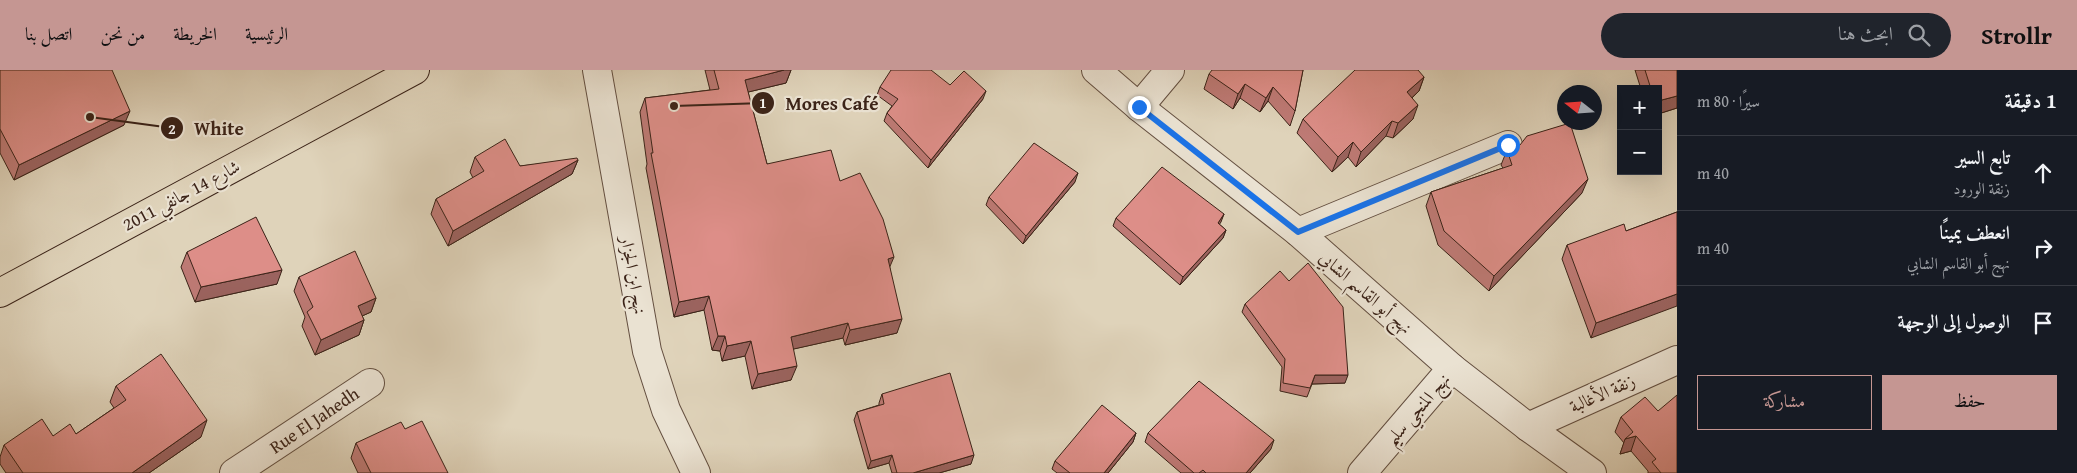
<!DOCTYPE html>
<html lang="ar">
<meta charset="utf-8">
<style>
:root{--surface:#171b24;--page:#20242c;--text:#f1f3f6;--muted:#9ea1a6;--line:#363941;--accent:#c59692}
body{margin:0;font-family:"Gentium Book Plus",Amiri,serif;background:var(--page);color:var(--text);direction:rtl}
.controls{position:absolute;right:15px;top:15px;display:grid;overflow:hidden;border-radius:0px;box-shadow:0 5px 20px #0002}
.controls button{width:45px;height:45px;display:grid;place-items:center;padding:0;border:0;border-bottom:1px solid var(--line);background:var(--surface);color:var(--text);font:25px sans-serif}
.compass{position:absolute;left:1557px;top:15px;width:45px;height:45px;border-radius:50%;background:var(--surface);box-shadow:0 5px 20px #0002;rotate:287deg}
.stop{position:absolute;width:15px;height:15px;margin:-11px;border:4px solid #1a73e8;border-radius:50%;background:#fff}
.stop.end{background:#1a73e8;border-color:#fff;box-shadow:0 1px 5px #0008}
.list{margin:0;padding:0;list-style:none}
h2{display:flex;justify-content:space-between;align-items:center;height:65px;margin:0;padding:0 20px;font-size:21px}
h2 small{font-size:16px;font-weight:400;color:var(--muted)}
.list li{display:grid;grid-template-columns:32px 1fr auto;gap:15px;align-items:center;box-sizing:border-box;height:75px;padding:0 20px;border-top:1px solid var(--line)}
.list b{display:block;font-size:19px;white-space:nowrap}
.list p{margin:0;font-size:16px;white-space:nowrap;color:var(--muted)}
.list em{font-size:16px;font-style:normal;color:var(--muted)}
.actions{display:flex;gap:10px;padding:15px 20px}
.actions a{flex:1;padding:11px 0;border:1px solid var(--accent);border-radius:0px;text-align:center;font-size:18px;color:var(--accent)}
.actions .main{background:var(--accent);color:#111}
.icon{flex:none;width:28px;height:28px;fill:none;stroke:currentColor;stroke-width:2;stroke-linecap:round;stroke-linejoin:round}
.map{position:relative;flex:none;width:1677px;height:403px;overflow:hidden;direction:ltr}
header{display:flex;align-items:center;gap:30px;box-sizing:border-box;height:70px;padding:0 25px;background:var(--accent);color:#111}
header strong{font-size:24px}
nav{display:flex;gap:28px;margin-inline-start:auto;font-size:18px}
.search{width:350px;height:45px;background:var(--page);display:flex;align-items:center;gap:12px;box-sizing:border-box;padding:0 18px;border-radius:28px;color:var(--muted);font-size:19px}
main{display:flex}
aside{flex:1;background:var(--surface)}
.map>svg:first-child{display:block}
</style>
<header>
<strong>Strollr</strong>
<div class="search"><svg class="icon" aria-label="search" viewBox="0 0 24 24"><circle cx="10" cy="10" r="6"/><path d="M15 15l6 6"/></svg>ابحث هنا</div>
<nav><a>الرئيسية</a><a>الخريطة</a><a>من نحن</a><a>اتصل بنا</a></nav>
</header>
<main>
<aside>
<h2>1 دقيقة<small>سيرًا · 80 m</small></h2>
<ul class="list">
<li><svg class="icon" aria-label="ahead" viewBox="0 0 24 24"><path d="M12 20V5M6 11l6-6 6 6"/></svg><div><b>تابع السير</b><p>زنقة الورود</p></div><em>40 m</em></li>
<li><svg class="icon" aria-label="right" viewBox="0 0 24 24"><path d="M7 20v-9h11M14 6l5 5-5 5"/></svg><div><b>انعطف يمينًا</b><p>نهج أبو القاسم الشابي</p></div><em>40 m</em></li>
<li><svg class="icon" aria-label="arrive" viewBox="0 0 24 24"><path d="M6 21V4h12l-3 4 3 4H6"/></svg><div><b>الوصول إلى الوجهة</b></div></li>
</ul>
<div class="actions"><a class="main">حفظ</a><a>مشاركة</a></div>
</aside>
<div class="map">
<svg width="1677" height="403" viewBox="0 0 1677 403">
<rect width="100%" height="100%" fill="#dfd3ba"/>
<filter id="stains"><feTurbulence type="fractalNoise" baseFrequency=".004" numOctaves="4"/><feColorMatrix values="0 0 0 0 .2 0 0 0 0 .09 0 0 0 0 .02 0 0 0 .5 -.17"/></filter>
<radialGradient id="worn" r=".72"><stop offset=".6" stop-color="#630" stop-opacity="0"/><stop offset="1" stop-color="#630" stop-opacity=".3"/></radialGradient>
<g fill="none" stroke-linecap="round" stroke-linejoin="round">
<g stroke="#644f40" stroke-width="30">
<g id="minor">
<path d="M 597,0 L 647,281 L 666,340 L 696,403"/>
<path d="M 1096,0 L 1139,37 L 1298,162 L 1452,298 L 1528,357 L 1592,403"/>
<path d="M 1139,37 L 1170,0"/>
<path d="M 1298,162 L 1508,75"/>
<path d="M 1528,357 L 1677,290"/>
<path d="M 234,403 L 370,313"/>
<path d="M 1362,403 L 1452,298"/>
</g>
</g>
<g stroke="#3b2318" stroke-width="30">
<path id="major" d="M 0,223 L 415,0"/>
</g>
<use href="#minor" stroke="#eae2d2" stroke-width="28"/>
<use href="#major" stroke="#dfd3ba" stroke-width="28"/>
</g>
<g fill="#be7a75" stroke="#3b2318">
<path d="M 0,0 L 124,55 L 14,110 L 0,83 Z"/>
<path d="M 705,0 L 791,0 L 786,13 L 748,22 L 767,94 L 840,111 L 890,198 L 897,263 L 845,275 L 843,268 L 793,279 L 791,310 L 752,319 L 745,286 L 722,291 L 720,281 L 712,280 L 704,240 L 674,247 L 646,98 L 647,94 L 640,42 L 645,28 L 710,20 Z"/>
<path d="M 1303,0 L 1295,41 L 1290,56 L 1268,31 L 1260,42 L 1240,28 L 1233,39 L 1204,19 L 1209,4 Z"/>
<path d="M 1635,0 L 1677,0 L 1677,38 L 1658,44 L 1658,19 L 1641,19 Z"/>
<path d="M 1424,7 L 1419,21 L 1412,28 L 1413,49 L 1393,68 L 1386,66 L 1356,97 L 1348,87 L 1332,102 L 1297,63 L 1303,49 Z"/>
<path d="M 950,15 L 983,29 L 928,98 L 884,51 L 887,43 L 892,36 L 877,25 L 880,17 Z"/>
<path d="M 1507,80 L 1582,123 L 1489,221 L 1438,175 L 1426,136 L 1431,122 L 1503,98 L 1501,95 Z"/>
<path d="M 475,87 L 520,96 L 578,90 L 572,104 L 448,176 L 431,144 L 436,129 L 473,108 L 470,102 Z"/>
<path d="M 1075,112 L 1023,174 L 986,135 L 989,127 Z"/>
<path d="M 1677,142 L 1591,268 L 1562,189 L 1567,175 L 1626,161 Z"/>
<path d="M 1224,144 L 1219,154 L 1226,160 L 1223,168 L 1180,215 L 1113,156 L 1116,148 Z"/>
<path d="M 187,182 L 277,214 L 195,232 L 181,197 Z"/>
<path d="M 299,207 L 376,228 L 371,242 L 362,246 L 364,250 L 359,265 L 315,285 L 302,256 L 305,247 L 294,221 Z"/>
<path d="M 1245,234 L 1345,313 L 1312,314 L 1307,327 L 1280,321 L 1282,297 L 1242,242 Z"/>
<path d="M 116,316 L 201,367 L 149,403 L 6,403 L 0,394 L 0,387 L 4,375 L 53,366 L 76,364 L 114,338 L 110,332 Z"/>
<path d="M 882,324 L 971,394 L 939,403 L 892,403 L 889,393 L 868,399 L 854,350 L 857,342 L 879,335 L 879,333 Z"/>
<path d="M 1621,347 L 1677,403 L 1648,403 L 1648,401 L 1631,381 L 1620,384 L 1624,373 L 1615,362 Z"/>
<path d="M 405,359 L 448,403 L 358,403 L 351,388 L 356,373 Z"/>
<path d="M 1136,363 L 1133,372 L 1108,403 L 1057,403 L 1052,399 L 1055,391 Z"/>
<path d="M 1148,363 L 1271,379 L 1250,403 L 1181,403 L 1145,372 Z"/>
</g>
<g fill="#9b635f" stroke="#3b2318">
<path d="M 784,0 L 791,0 L 786,13 L 740,24 L 745,10 Z"/>
<path d="M 1424,7 L 1419,21 L 1402,37 L 1407,22 Z"/>
<path d="M 1245,14 L 1240,28 L 1233,39 L 1238,24 Z"/>
<path d="M 1273,17 L 1268,31 L 1260,42 L 1266,28 Z"/>
<path d="M 986,21 L 983,29 L 928,98 L 931,90 Z"/>
<path d="M 1677,26 L 1677,38 L 1658,44 L 1658,31 Z"/>
<path d="M 1418,35 L 1413,49 L 1393,68 L 1398,53 Z"/>
<path d="M 130,41 L 124,55 L 14,110 L 19,95 Z"/>
<path d="M 1392,51 L 1386,66 L 1356,97 L 1361,82 Z"/>
<path d="M 1353,72 L 1348,87 L 1332,102 L 1338,87 Z"/>
<path d="M 578,90 L 572,104 L 448,176 L 453,161 Z"/>
<path d="M 1078,103 L 1075,112 L 1023,174 L 1026,166 Z"/>
<path d="M 1588,109 L 1582,123 L 1489,221 L 1494,206 Z"/>
<path d="M 1224,144 L 1221,152 L 1215,161 L 1218,153 Z"/>
<path d="M 1226,160 L 1223,168 L 1180,215 L 1183,207 Z"/>
<path d="M 894,187 L 888,201 L 888,189 Z"/>
<path d="M 282,200 L 277,214 L 195,232 L 201,217 Z"/>
<path d="M 1677,224 L 1677,236 L 1591,268 L 1596,253 Z"/>
<path d="M 709,226 L 704,240 L 674,247 L 679,232 Z"/>
<path d="M 376,228 L 371,242 L 353,250 L 358,236 Z"/>
<path d="M 902,249 L 897,263 L 845,275 L 850,260 Z"/>
<path d="M 364,250 L 359,265 L 315,285 L 321,270 Z"/>
<path d="M 848,253 L 843,268 L 785,281 L 791,267 Z"/>
<path d="M 718,266 L 725,266 L 720,281 L 712,280 Z"/>
<path d="M 751,271 L 745,286 L 722,291 L 727,276 Z"/>
<path d="M 797,296 L 791,310 L 752,319 L 758,304 Z"/>
<path d="M 1315,305 L 1348,305 L 1345,313 L 1312,314 Z"/>
<path d="M 207,350 L 201,367 L 149,403 L 132,403 Z"/>
<path d="M 1136,363 L 1133,372 L 1108,403 L 1104,403 Z"/>
<path d="M 1636,366 L 1631,381 L 1620,384 L 1625,369 Z"/>
<path d="M 1274,370 L 1271,379 L 1250,403 L 1246,403 Z"/>
<path d="M 892,385 L 889,393 L 868,399 L 871,391 Z"/>
<path d="M 974,385 L 971,394 L 939,403 L 913,403 Z"/>
</g>
<g fill="#dd8e88" stroke="#3b2318">
<path d="M 0,0 L 112,0 L 130,41 L 19,95 L 0,59 Z"/>
<path d="M 714,0 L 784,0 L 745,10 L 767,94 L 831,80 L 840,111 L 860,103 L 883,149 L 894,187 L 888,189 L 902,249 L 850,260 L 848,253 L 791,267 L 797,296 L 758,304 L 751,271 L 727,276 L 725,266 L 718,266 L 709,226 L 679,232 L 651,83 L 653,83 L 645,28 L 719,19 Z"/>
<path d="M 891,0 L 931,0 L 950,15 L 964,1 L 986,21 L 931,90 L 887,43 L 898,29 L 880,17 Z"/>
<path d="M 1212,0 L 1303,0 L 1295,41 L 1273,17 L 1266,28 L 1245,14 L 1238,24 L 1209,4 Z"/>
<path d="M 1355,0 L 1418,0 L 1424,7 L 1407,22 L 1418,35 L 1398,53 L 1392,51 L 1361,82 L 1353,72 L 1338,87 L 1303,49 Z"/>
<path d="M 1645,0 L 1677,0 L 1677,26 L 1658,31 L 1658,19 L 1651,19 Z"/>
<path d="M 1570,53 L 1588,109 L 1494,206 L 1444,161 L 1431,122 L 1512,95 L 1507,80 L 1520,75 L 1527,66 Z"/>
<path d="M 505,69 L 520,96 L 577,88 L 578,90 L 453,161 L 436,129 L 484,101 L 475,87 Z"/>
<path d="M 1034,73 L 1078,103 L 1026,166 L 989,127 Z"/>
<path d="M 1162,97 L 1224,144 L 1218,153 L 1226,160 L 1183,207 L 1116,148 Z"/>
<path d="M 1677,142 L 1677,224 L 1596,253 L 1567,175 L 1624,154 L 1626,161 Z"/>
<path d="M 256,147 L 282,200 L 201,217 L 187,182 Z"/>
<path d="M 355,181 L 376,228 L 358,236 L 364,250 L 321,270 L 307,242 L 313,237 L 299,207 Z"/>
<path d="M 1308,193 L 1343,237 L 1348,305 L 1315,305 L 1310,318 L 1283,313 L 1285,289 L 1245,234 L 1280,201 L 1289,211 Z"/>
<path d="M 161,284 L 207,350 L 132,403 L 23,403 L 4,375 L 42,349 L 53,366 L 70,354 L 76,364 L 126,330 L 116,316 Z"/>
<path d="M 950,303 L 974,385 L 913,403 L 897,403 L 892,385 L 871,391 L 857,342 L 884,334 L 882,324 Z"/>
<path d="M 1199,311 L 1274,370 L 1246,403 L 1206,403 L 1203,400 L 1199,403 L 1194,403 L 1148,363 Z"/>
<path d="M 1677,325 L 1677,403 L 1661,403 L 1652,392 L 1656,389 L 1636,366 L 1625,369 L 1633,362 L 1621,347 L 1645,327 L 1658,341 Z"/>
<path d="M 1102,335 L 1136,363 L 1104,403 L 1070,403 L 1055,391 Z"/>
<path d="M 422,351 L 448,403 L 371,403 L 356,373 L 401,352 L 405,359 Z"/>
</g>
<g fill="none" stroke-linecap="round" stroke-linejoin="round">
<path stroke="#1a73e8" stroke-width="6" d="M 1139,37 L 1298,162 L 1508,75"/>
</g>
<g text-anchor="middle" dominant-baseline="central" stroke-width="4.5" stroke-linejoin="round" paint-order="stroke">
<g font-size="18" fill="#3b2318" stroke="#eae2d2">
<text transform="translate(181 125) rotate(-28)">شارع 14 جانفي 2011</text>
<text transform="translate(634 205) rotate(80)">نهج ابن الجزار</text>
<text transform="translate(1366 222) rotate(41)">نهج أبو القاسم الشابي</text>
<text transform="translate(1602 323) rotate(-24)">زنقة الأغالبة</text>
<text transform="translate(1417 339) rotate(-49)">نهج المنجي سليم</text>
<text transform="translate(314 350) rotate(-34)">Rue El Jahedh</text>
</g>
</g>
<path fill="none" stroke="#3b2318" stroke-width="2" d="M674 36L763 33M90 47L172 58"/>
<g fill="#3b2318" stroke="#eae2d2" stroke-width="2">
<circle cx="674" cy="36" r="5"/>
<circle cx="90" cy="47" r="5"/>
<circle cx="763" cy="33" r="12"/>
<circle cx="172" cy="58" r="12"/>
</g>
<g font-size="15" text-anchor="middle" font-weight="bold" fill="#fff">
<text x="763" y="38">1</text>
<text x="172" y="64">2</text>
</g>
<g font-size="19" text-anchor="middle" font-weight="bold" fill="#3b2318" stroke="#eae2d2" stroke-width="4.5" stroke-linejoin="round" paint-order="stroke">
<text x="832" y="40">Mores Café</text>
<text x="219" y="65">White</text>
</g>
<rect width="100%" height="100%" filter="url(#stains)"/>
<rect width="100%" height="100%" fill="url(#worn)"/>
</svg>
<div class="controls">
<button>+</button>
<button>−</button>
</div>
<svg class="compass" viewBox="-18 -18 36 36"><path d="M0-13l5 13h-10z" fill="#e53935"/><path d="M0 13l5-13h-10z" fill="#9ea1a6"/></svg>
<div class="stop" style="left:1508px;top:75px"></div>
<div class="stop end" style="left:1139px;top:37px"></div>
</div>
</main>
